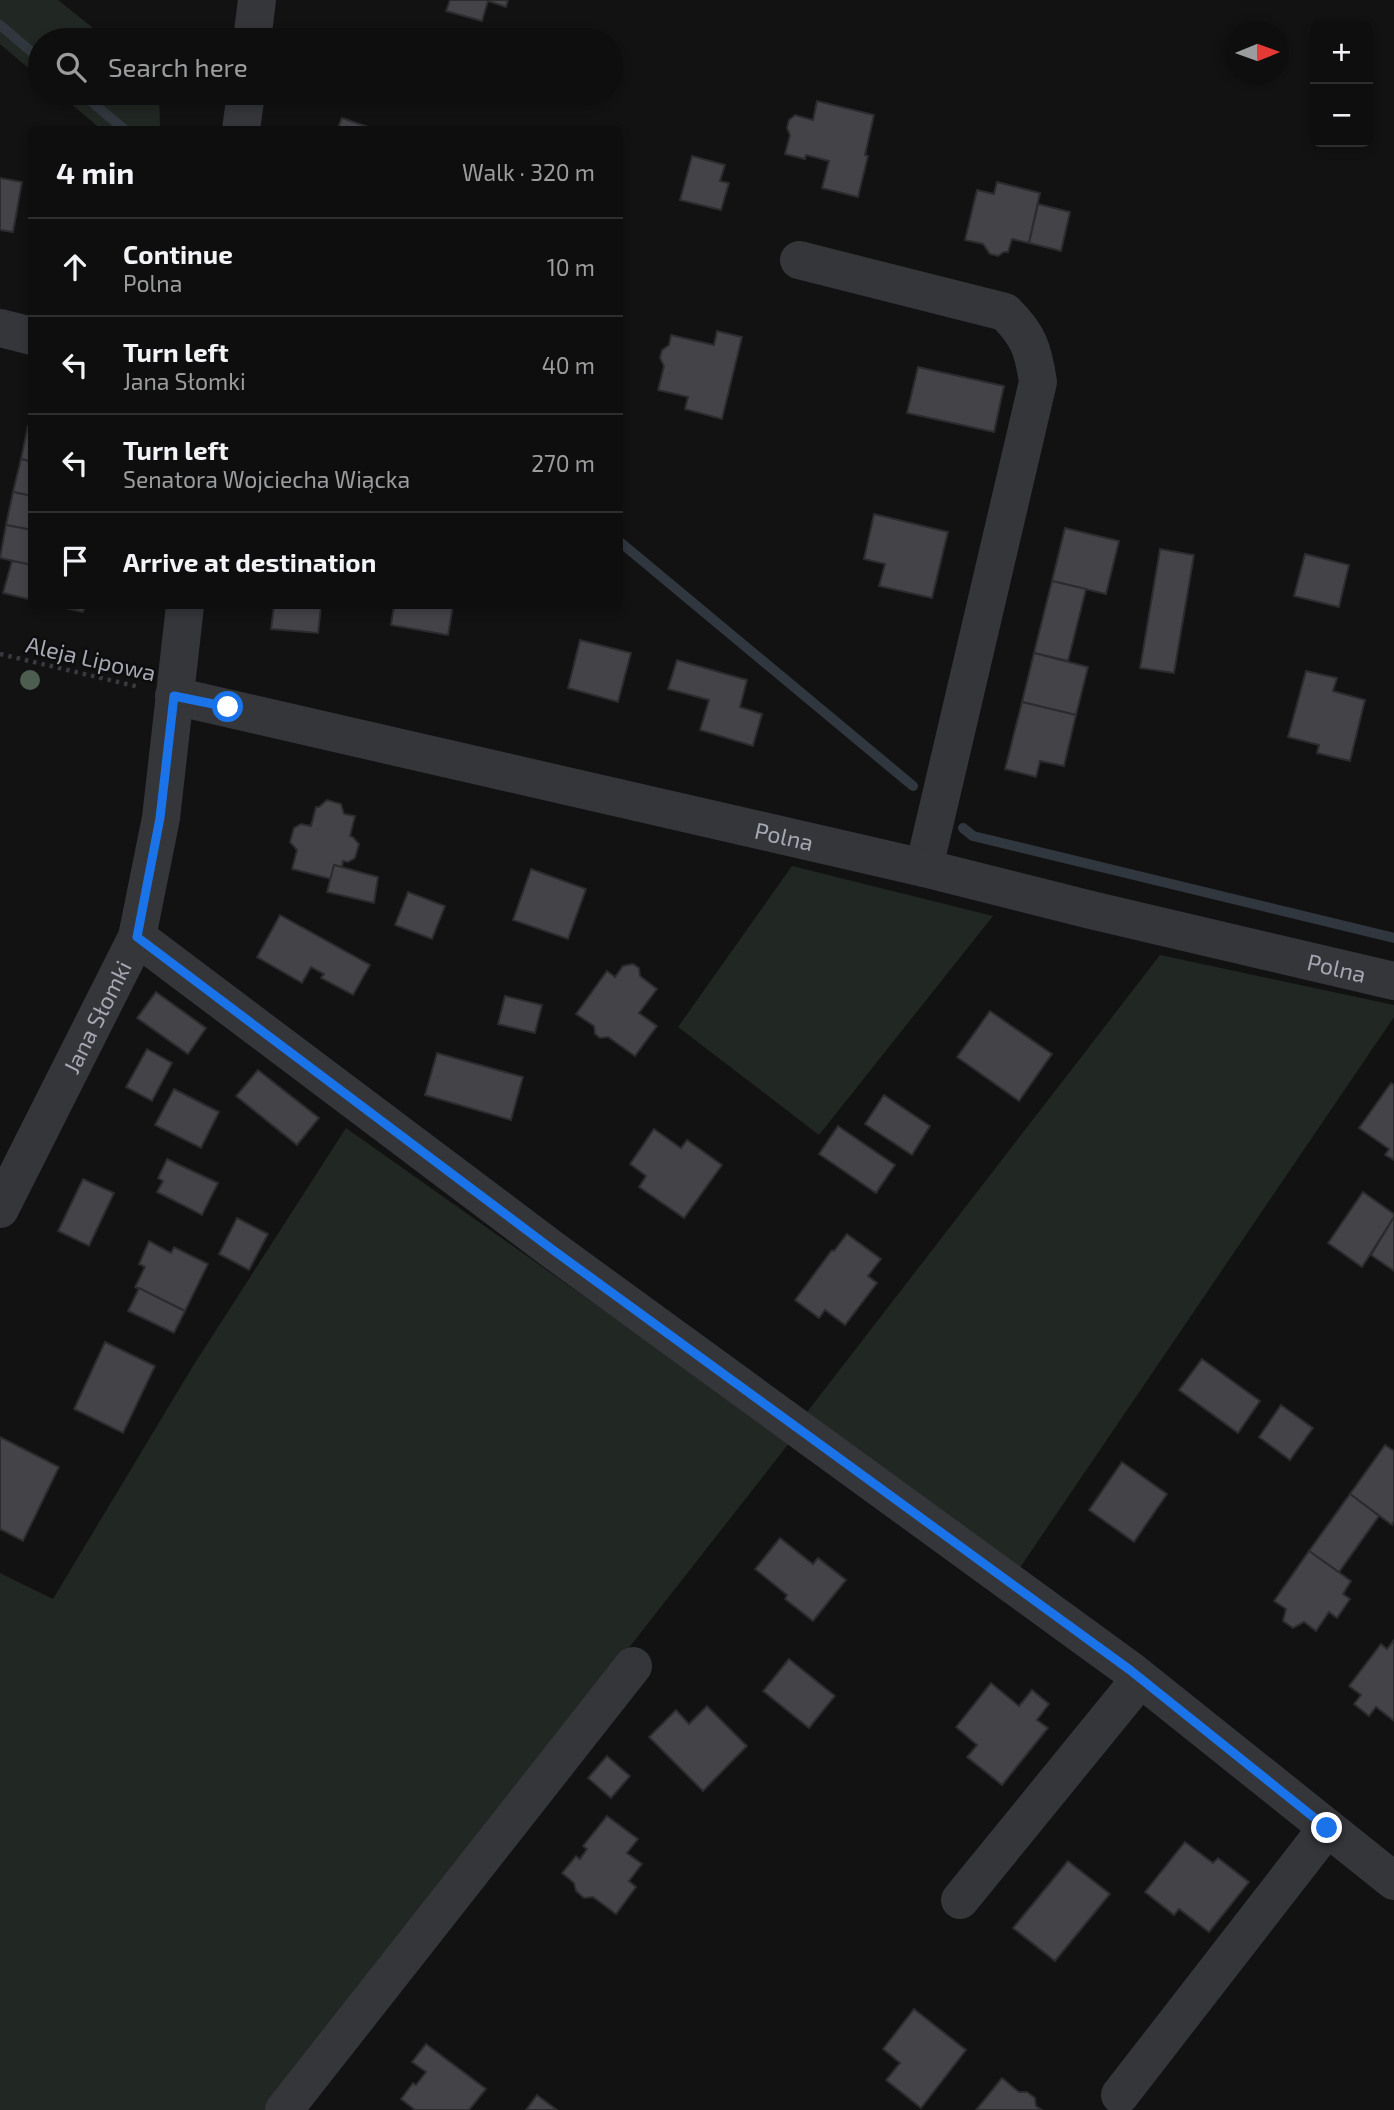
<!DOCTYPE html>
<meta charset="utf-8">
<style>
:root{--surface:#0e0e0e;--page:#171717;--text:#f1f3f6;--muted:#9b9c9e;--line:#2e2e2e}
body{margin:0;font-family:"Exo 2",sans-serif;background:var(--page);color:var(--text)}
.controls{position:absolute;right:21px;top:21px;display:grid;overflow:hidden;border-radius:10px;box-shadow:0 4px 10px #0003}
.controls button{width:63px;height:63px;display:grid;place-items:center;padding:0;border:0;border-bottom:2px solid var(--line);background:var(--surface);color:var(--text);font:35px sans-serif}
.compass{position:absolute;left:1226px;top:21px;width:63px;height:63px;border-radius:50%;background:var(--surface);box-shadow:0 4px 10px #0003;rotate:89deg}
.stop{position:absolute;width:21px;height:21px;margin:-16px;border:5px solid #1a73e8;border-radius:50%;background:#fff}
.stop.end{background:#1a73e8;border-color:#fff;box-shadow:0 2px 7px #0008}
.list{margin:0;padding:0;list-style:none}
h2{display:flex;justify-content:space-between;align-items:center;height:91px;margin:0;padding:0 28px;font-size:30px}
h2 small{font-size:23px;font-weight:400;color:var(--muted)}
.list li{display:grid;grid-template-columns:46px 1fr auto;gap:21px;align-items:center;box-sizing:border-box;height:98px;padding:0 28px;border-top:2px solid var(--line)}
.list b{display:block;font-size:26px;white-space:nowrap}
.list p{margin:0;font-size:23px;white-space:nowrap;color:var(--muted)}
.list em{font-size:23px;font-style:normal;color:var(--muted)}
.icon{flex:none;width:38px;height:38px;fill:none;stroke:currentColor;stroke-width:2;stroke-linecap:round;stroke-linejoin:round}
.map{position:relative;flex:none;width:1394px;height:2110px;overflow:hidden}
.search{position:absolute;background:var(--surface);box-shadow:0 4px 10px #0003;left:28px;top:28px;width:595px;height:77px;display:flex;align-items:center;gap:18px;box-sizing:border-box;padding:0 24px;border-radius:38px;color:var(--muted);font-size:26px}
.panel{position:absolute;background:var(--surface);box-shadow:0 4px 10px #0003;left:28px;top:126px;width:595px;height:483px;border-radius:10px}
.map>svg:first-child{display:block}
</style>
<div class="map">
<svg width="1394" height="2110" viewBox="0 0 1394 2110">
<rect width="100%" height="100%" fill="#121213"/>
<g fill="#212722">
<path d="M 0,0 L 58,0 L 108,40 L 40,40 L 40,78 L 0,44 Z"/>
<path d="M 58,93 L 159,93 L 160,129 L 101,129 Z"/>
<path d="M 792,866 L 993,916 L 819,1135 L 678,1027 Z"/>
<path d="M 1160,955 L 1394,1005 L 1394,1017 L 1017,1572 L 804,1416 Z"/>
<path d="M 346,1128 L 790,1442 L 267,2110 L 0,2110 L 0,1573 L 53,1599 L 193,1366 Z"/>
</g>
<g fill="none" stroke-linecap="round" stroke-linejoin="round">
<g stroke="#31373e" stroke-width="10">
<path d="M 0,25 L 40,59"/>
<path d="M 81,93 L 125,130"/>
<path d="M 620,542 L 913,786"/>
<path d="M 963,828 L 973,836 L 1394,938"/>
</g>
</g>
<g fill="#444448" stroke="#2c2c2f" stroke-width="2">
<path d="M 450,0 L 508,0 L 506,7 L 488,1 L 482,21 L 446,11 Z"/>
<path d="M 817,101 L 874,115 L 865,155 L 868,156 L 858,197 L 822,188 L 829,161 L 806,155 L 805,159 L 785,154 L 790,135 L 787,128 L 789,120 L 795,115 L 813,120 Z"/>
<path d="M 342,118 L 377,130 L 337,130 Z"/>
<path d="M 692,156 L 725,165 L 720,181 L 729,183 L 721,210 L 680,200 Z"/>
<path d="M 0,178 L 22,182 L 13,232 L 0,230 Z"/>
<path d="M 997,182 L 1040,193 L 1029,243 L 1012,239 L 1008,252 L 1004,252 L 998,256 L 990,254 L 983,244 L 965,240 L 977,190 L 994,194 Z"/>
<path d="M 1038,204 L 1070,212 L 1061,251 L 1029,243 Z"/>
<path d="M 717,331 L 742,337 L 722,419 L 685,409 L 688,397 L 658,390 L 664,366 L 660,358 L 662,350 L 669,345 L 671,335 L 714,345 Z"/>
<path d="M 918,367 L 1004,386 L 994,432 L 907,413 Z"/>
<path d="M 28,426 L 32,426 L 32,462 L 21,459 Z"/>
<path d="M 21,459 L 32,462 L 32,496 L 13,492 Z"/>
<path d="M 13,492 L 32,496 L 32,530 L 6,525 Z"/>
<path d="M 874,514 L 948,532 L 932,598 L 879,586 L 885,564 L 864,559 Z"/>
<path d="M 6,525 L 32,530 L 32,565 L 0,558 Z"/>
<path d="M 1065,528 L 1119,541 L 1106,594 L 1052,581 Z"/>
<path d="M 1160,549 L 1194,555 L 1174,673 L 1140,668 Z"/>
<path d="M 1305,554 L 1349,565 L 1339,607 L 1294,596 Z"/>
<path d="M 12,561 L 32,565 L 32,600 L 3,593 Z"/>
<path d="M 1052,581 L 1086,589 L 1068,661 L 1034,653 Z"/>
<path d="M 56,606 L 85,606 L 83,612 Z"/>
<path d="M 274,606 L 321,606 L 318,633 L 271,629 Z"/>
<path d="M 394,606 L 453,606 L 448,635 L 391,625 Z"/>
<path d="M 580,640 L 631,653 L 618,702 L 568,688 Z"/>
<path d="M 1034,653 L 1088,667 L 1076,715 L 1022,702 Z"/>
<path d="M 677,660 L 747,680 L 740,707 L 762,714 L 753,746 L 700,730 L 709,700 L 668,689 Z"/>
<path d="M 1306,671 L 1337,678 L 1333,691 L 1365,700 L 1350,761 L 1317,753 L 1319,745 L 1288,737 Z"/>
<path d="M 1022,702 L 1076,715 L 1064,766 L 1040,761 L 1036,777 L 1005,769 Z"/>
<path d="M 327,800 L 341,804 L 344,814 L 355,816 L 350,836 L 353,837 L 359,844 L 355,858 L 348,862 L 343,861 L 342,867 L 334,865 L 331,879 L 292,869 L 297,850 L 290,842 L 294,828 L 301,824 L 311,826 L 316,807 L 319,807 Z"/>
<path d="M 334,865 L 378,877 L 374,903 L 327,892 Z"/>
<path d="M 531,869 L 586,889 L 568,939 L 513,920 Z"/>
<path d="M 408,892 L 445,906 L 432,939 L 395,925 Z"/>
<path d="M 280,915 L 370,965 L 353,995 L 321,978 L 324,974 L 311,967 L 302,983 L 257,957 Z"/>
<path d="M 633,964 L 639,968 L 640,976 L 657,989 L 639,1013 L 657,1026 L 635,1056 L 608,1037 L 600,1038 L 595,1034 L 594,1026 L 576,1014 L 607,971 L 615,977 L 623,966 Z"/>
<path d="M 156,992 L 206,1028 L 188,1054 L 137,1018 Z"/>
<path d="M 505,996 L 542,1005 L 535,1033 L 498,1024 Z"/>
<path d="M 990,1011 L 1052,1054 L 1019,1101 L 957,1057 Z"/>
<path d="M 147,1049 L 172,1063 L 152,1101 L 126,1087 Z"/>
<path d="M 437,1053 L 523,1077 L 511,1120 L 425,1095 Z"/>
<path d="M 258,1070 L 319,1118 L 297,1145 L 236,1096 Z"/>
<path d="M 1391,1083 L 1394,1085 L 1394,1160 L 1385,1155 L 1389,1149 L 1359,1128 Z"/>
<path d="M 174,1089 L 219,1112 L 201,1148 L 155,1125 Z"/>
<path d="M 884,1095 L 930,1126 L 912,1155 L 865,1124 Z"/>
<path d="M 838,1126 L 895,1165 L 876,1193 L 819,1154 Z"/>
<path d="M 654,1129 L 681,1148 L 687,1140 L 722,1165 L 684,1218 L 639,1187 L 646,1176 L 630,1164 Z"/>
<path d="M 167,1159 L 218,1183 L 202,1215 L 157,1192 L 163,1181 L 158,1178 Z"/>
<path d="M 83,1179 L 114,1193 L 89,1246 L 58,1231 Z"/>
<path d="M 1363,1192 L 1394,1214 L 1394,1217 L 1362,1267 L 1328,1243 Z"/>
<path d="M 1394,1217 L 1394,1271 L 1371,1255 Z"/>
<path d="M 237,1218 L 268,1234 L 249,1270 L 219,1254 Z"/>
<path d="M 847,1234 L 881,1259 L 868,1276 L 877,1283 L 845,1325 L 825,1310 L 819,1318 L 795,1300 L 832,1250 L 834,1251 Z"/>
<path d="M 149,1241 L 171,1253 L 174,1247 L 208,1264 L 185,1311 L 135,1287 L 145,1267 L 139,1264 Z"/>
<path d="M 139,1288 L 185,1311 L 174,1333 L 128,1311 Z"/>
<path d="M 105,1342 L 155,1366 L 123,1433 L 74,1409 Z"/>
<path d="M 1202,1359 L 1260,1401 L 1238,1433 L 1179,1390 Z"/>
<path d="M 1281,1405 L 1313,1428 L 1290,1460 L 1259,1437 Z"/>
<path d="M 0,1437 L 59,1467 L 23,1541 L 0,1529 Z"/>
<path d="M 1385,1445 L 1394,1451 L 1394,1521 L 1392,1525 L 1350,1494 Z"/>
<path d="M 1122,1462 L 1167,1494 L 1134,1542 L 1089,1510 Z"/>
<path d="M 1350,1494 L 1379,1516 L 1339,1572 L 1309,1551 Z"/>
<path d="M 780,1538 L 813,1564 L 818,1558 L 846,1580 L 813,1621 L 785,1599 L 787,1595 L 755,1569 Z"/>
<path d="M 1309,1551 L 1351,1581 L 1343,1594 L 1350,1599 L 1337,1618 L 1329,1612 L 1316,1631 L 1304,1622 L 1293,1628 L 1283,1621 L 1286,1609 L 1274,1601 Z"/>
<path d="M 1394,1640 L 1394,1721 L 1376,1707 L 1369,1716 L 1354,1704 L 1361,1695 L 1349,1686 L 1381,1644 L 1387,1649 Z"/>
<path d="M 789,1659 L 835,1696 L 809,1728 L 763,1691 Z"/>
<path d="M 991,1683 L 1019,1706 L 1032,1690 L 1049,1704 L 1037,1720 L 1048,1728 L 1002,1785 L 967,1757 L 977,1745 L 956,1727 Z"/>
<path d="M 707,1706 L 747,1746 L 703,1791 L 649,1737 L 676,1710 L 689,1724 Z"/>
<path d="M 607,1756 L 630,1776 L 611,1798 L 588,1778 Z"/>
<path d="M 607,1816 L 638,1839 L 627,1853 L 642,1864 L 629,1881 L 636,1887 L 616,1914 L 593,1897 L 584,1898 L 576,1891 L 574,1883 L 562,1873 L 576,1856 L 580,1859 L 587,1849 L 583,1846 Z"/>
<path d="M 1185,1842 L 1213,1863 L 1218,1858 L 1249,1882 L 1209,1932 L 1179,1909 L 1174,1915 L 1145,1892 Z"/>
<path d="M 1068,1861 L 1110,1894 L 1055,1961 L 1013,1928 Z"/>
<path d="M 914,2009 L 966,2050 L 921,2108 L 886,2080 L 900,2063 L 883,2049 Z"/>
<path d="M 426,2044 L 486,2089 L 469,2110 L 415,2110 L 401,2099 L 413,2083 L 416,2085 L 426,2072 L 412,2062 Z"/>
<path d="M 1002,2078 L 1019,2092 L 1027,2092 L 1035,2098 L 1036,2106 L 1042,2110 L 976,2110 Z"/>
<path d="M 537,2095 L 557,2110 L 526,2110 Z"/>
</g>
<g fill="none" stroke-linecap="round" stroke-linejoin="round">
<path stroke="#393a3f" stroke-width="4.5" stroke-dasharray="3.5 5" stroke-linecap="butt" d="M 0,654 L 139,687"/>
<g stroke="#35363a" stroke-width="38">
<path d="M 252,40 L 257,0"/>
<path d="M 241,130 L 246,93"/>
<path d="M 799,260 L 1005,312 C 1029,336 1033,349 1038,382 L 924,868"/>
<path d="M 0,328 L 32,336"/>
<path id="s1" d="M 174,696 L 924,868 L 1091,910 L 1394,981"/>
<path d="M 137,937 L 553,1250 L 1130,1670 L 1394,1881"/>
<path id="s2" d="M 0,1209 L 137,937 L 161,818 L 185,606"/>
<path d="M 960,1900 L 1140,1679"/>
<path d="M 1120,2095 L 1327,1828"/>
<path d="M 284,2110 L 633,1666"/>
</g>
</g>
<circle fill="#4d5e50" cx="30" cy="680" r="10"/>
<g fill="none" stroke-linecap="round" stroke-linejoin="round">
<path stroke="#1a73e8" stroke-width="9" d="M 228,707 L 174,696 L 160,818 L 137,937 L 553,1250 L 1130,1670 L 1327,1828"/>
</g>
<g text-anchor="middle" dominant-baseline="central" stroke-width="5" stroke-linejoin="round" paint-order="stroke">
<g font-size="23" fill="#a5a8b2" stroke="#0d0d0e">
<text transform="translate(91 658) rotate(13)">Aleja Lipowa</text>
<text stroke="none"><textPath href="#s1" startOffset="626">Polna</textPath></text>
<text stroke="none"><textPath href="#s1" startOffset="1194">Polna</textPath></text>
<text stroke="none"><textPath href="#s2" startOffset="215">Jana Słomki</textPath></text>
</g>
</g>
</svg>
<div class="controls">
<button>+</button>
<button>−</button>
</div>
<svg class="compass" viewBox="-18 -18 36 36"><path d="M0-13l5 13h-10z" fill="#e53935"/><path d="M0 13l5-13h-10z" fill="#9b9c9e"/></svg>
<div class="stop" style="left:228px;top:707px"></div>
<div class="stop end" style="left:1327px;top:1828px"></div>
<div class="search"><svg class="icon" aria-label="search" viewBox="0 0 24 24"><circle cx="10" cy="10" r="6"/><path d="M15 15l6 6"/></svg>Search here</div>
<section class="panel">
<h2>4 min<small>Walk · 320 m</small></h2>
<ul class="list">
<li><svg class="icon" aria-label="ahead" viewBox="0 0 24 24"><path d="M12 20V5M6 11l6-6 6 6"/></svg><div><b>Continue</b><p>Polna</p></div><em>10 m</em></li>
<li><svg class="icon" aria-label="left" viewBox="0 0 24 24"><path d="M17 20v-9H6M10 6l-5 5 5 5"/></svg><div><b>Turn left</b><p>Jana Słomki</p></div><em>40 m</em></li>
<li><svg class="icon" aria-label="left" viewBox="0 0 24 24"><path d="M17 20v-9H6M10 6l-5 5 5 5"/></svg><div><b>Turn left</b><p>Senatora Wojciecha Wiącka</p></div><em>270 m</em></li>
<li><svg class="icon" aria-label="arrive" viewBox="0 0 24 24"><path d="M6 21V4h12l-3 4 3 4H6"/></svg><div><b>Arrive at destination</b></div></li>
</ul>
</section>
</div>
